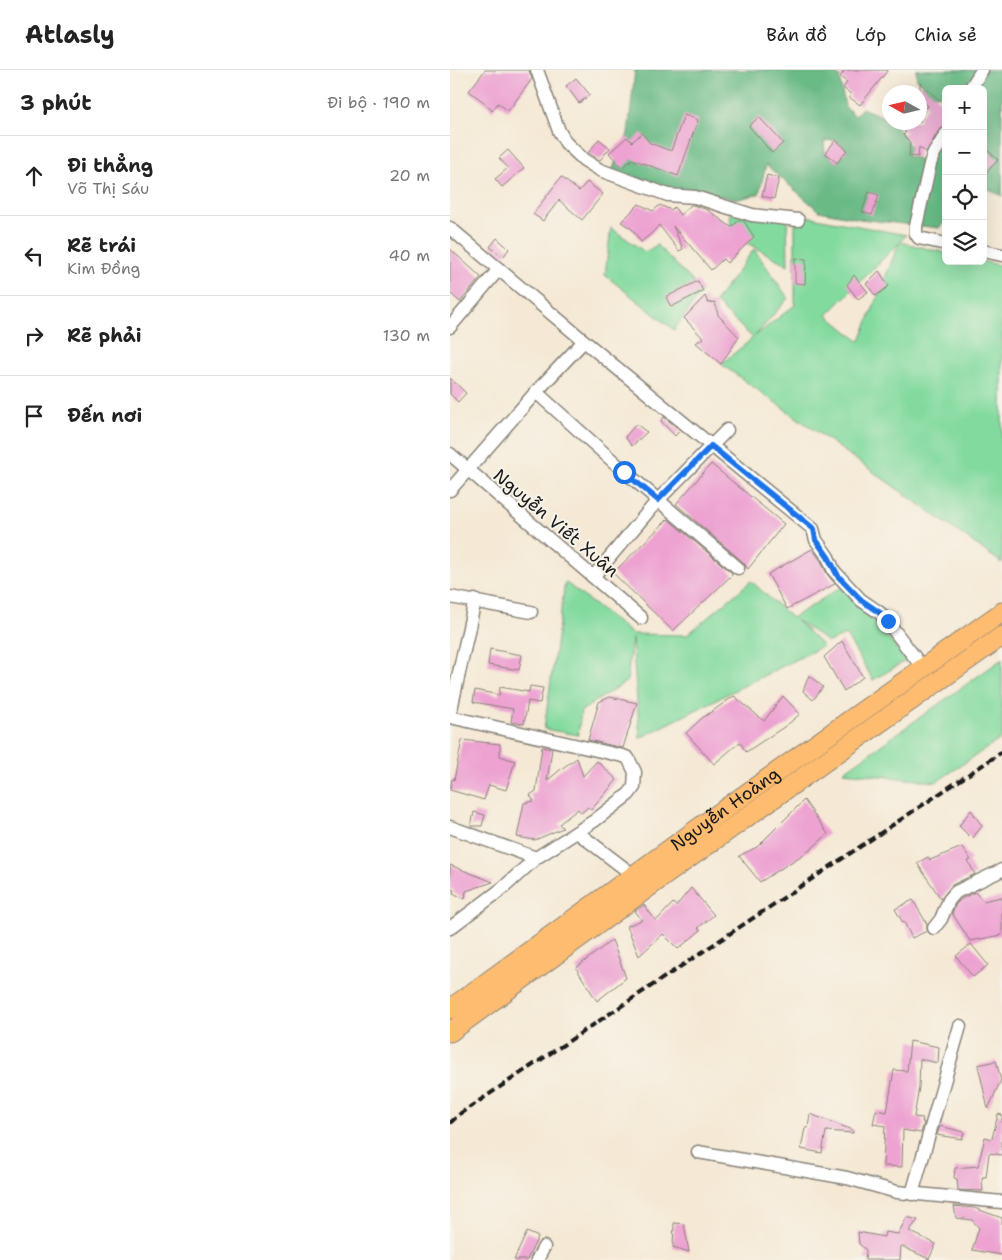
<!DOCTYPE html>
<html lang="vi">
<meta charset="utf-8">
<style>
:root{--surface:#fff;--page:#f6f6f6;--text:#222;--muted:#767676;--line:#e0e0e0}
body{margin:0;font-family:"Shantell Sans",sans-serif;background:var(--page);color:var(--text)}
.controls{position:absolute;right:15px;top:15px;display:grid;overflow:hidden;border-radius:8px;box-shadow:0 5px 20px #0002}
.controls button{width:45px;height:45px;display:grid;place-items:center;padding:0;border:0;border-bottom:1px solid var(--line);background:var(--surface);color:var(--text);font:25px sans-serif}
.compass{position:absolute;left:432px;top:15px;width:45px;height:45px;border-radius:50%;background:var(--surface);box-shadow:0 5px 20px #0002;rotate:278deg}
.stop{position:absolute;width:15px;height:15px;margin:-11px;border:4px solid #1a73e8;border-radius:50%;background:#fff}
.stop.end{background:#1a73e8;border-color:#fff;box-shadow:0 1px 5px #0008}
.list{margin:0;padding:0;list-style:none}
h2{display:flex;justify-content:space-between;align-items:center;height:65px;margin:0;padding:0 20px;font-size:21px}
h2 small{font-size:16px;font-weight:400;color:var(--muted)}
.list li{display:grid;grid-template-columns:32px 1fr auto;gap:15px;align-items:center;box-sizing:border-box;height:80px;padding:0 20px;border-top:1px solid var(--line)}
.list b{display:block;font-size:19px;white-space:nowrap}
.list p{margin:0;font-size:16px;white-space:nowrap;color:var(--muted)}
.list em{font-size:16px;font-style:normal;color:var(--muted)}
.icon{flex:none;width:28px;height:28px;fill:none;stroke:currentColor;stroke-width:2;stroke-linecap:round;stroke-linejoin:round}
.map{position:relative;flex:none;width:552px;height:1190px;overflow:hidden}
header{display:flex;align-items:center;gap:30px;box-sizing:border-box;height:70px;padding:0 25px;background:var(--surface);border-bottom:1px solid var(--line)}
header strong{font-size:24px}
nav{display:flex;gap:28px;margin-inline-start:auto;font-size:18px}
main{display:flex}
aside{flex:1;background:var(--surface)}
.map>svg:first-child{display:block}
</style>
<header>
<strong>Atlasly</strong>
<nav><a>Bản đồ</a><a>Lớp</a><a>Chia sẻ</a></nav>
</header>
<main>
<aside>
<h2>3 phút<small>Đi bộ · 190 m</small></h2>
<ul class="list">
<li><svg class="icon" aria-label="ahead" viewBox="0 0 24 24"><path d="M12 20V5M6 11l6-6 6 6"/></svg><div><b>Đi thẳng</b><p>Võ Thị Sáu</p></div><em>20 m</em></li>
<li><svg class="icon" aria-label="left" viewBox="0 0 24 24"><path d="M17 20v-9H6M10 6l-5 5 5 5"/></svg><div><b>Rẽ trái</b><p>Kim Đồng</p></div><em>40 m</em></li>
<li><svg class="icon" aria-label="right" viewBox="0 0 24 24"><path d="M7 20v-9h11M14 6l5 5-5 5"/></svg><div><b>Rẽ phải</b></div><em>130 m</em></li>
<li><svg class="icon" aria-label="arrive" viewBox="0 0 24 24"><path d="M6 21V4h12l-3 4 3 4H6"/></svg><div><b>Đến nơi</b></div></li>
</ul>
</aside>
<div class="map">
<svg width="552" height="1190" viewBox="0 0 552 1190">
<rect width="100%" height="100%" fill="#f7f3e8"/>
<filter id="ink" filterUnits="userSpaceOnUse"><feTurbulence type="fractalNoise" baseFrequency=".02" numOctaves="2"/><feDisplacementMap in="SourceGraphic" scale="10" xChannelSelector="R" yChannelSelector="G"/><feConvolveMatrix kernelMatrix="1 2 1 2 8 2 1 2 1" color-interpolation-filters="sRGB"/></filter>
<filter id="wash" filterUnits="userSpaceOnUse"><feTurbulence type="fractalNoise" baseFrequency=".0096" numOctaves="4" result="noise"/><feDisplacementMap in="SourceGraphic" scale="20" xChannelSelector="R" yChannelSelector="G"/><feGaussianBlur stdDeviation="1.12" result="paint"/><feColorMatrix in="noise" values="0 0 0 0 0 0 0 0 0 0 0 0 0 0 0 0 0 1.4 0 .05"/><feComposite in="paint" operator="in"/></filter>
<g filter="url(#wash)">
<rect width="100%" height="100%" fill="#f5e9d5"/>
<g fill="#82da9e" stroke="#4f7b5d" fill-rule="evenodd">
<path d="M 337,143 L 338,195 L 282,165 L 280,144 Z"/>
<path d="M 345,144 L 456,165 L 450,172 L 496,183 L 496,191 L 532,191 L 552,196 L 552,493 L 271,294 L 303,268 L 265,232 L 304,179 L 338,228 L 305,266 L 345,235 ZM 449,173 L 410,271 L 409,271 L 377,245 Z"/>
<path d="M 161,158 L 195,182 L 207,175 L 252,221 L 224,260 L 155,205 Z"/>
<path d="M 301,511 L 342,548 L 393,516 L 457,590 L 423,610 L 396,565 L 378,572 L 346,550 L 373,576 L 190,668 L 182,568 L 177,611 L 131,641 L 128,665 L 94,659 L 115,512 L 182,564 L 237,565 Z"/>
<path d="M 552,589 L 552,668 L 486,712 L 393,702 Z"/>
</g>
<g fill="#69ba85" stroke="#426b50" fill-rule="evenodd">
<path d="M 185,0 L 380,0 L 389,6 L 395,36 L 405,46 L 412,38 L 436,48 L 439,50 L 440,52 L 445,54 L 460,76 L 457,86 L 473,90 L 496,64 L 496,150 L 489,158 L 410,149 L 369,141 L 316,95 L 309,124 L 289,129 L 158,110 L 178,64 ZM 386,70 L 397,80 L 387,93 L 375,83 L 374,71 Z"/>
<path d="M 466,0 L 552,0 L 552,126 L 533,116 L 533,99 L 537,102 L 548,90 L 533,76 L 533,19 L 496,19 L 496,24 L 483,25 L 467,10 Z"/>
</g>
<g id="blocks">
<g fill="#eda2d2">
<path d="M 35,0 L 79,0 L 82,9 L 58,41 L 48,33 L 42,41 L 35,33 L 19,21 Z"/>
<path d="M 395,0 L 438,0 L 410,35 L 399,27 L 401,24 L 393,18 L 397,12 L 390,7 Z"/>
<path d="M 126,8 L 140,25 L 129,33 L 116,16 Z"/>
<path d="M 470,13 L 496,36 L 496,56 L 489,60 L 476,82 L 469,77 L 468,87 L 459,86 L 460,72 L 453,65 L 456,62 L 444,52 L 470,52 L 470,47 L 478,36 L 470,29 Z"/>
<path d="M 234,45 L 248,50 L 228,106 L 182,89 L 172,98 L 159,83 L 177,67 L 182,72 L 192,63 L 200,73 L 221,81 Z"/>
<path d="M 309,47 L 333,73 L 322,83 L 299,56 Z"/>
<path d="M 149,69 L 160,78 L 150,90 L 138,83 Z"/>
<path d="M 386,70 L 397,80 L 387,93 L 375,83 Z"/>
<path d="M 533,76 L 548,90 L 533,106 Z"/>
<path d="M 58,80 L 74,98 L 52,117 L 45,109 L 58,98 L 49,88 Z"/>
<path d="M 317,105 L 329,108 L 324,129 L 312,126 Z"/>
<path d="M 111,107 L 129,121 L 137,112 L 153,124 L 132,150 L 109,130 L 93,151 L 83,144 Z"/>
<path d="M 419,122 L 429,125 L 422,145 L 412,142 Z"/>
<path d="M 189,134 L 203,141 L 210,135 L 221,140 L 224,137 L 230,145 L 241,135 L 243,135 L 258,140 L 281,157 L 290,150 L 294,151 L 304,167 L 277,193 L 273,189 L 261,200 L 223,156 L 233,179 L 229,181 L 209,155 L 202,163 L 191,172 L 182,159 L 171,152 Z"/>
<path d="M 47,168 L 59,179 L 53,187 L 40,177 Z"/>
<path d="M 0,179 L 31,207 L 10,232 L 0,223 Z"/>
<path d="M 345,188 L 356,189 L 355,214 L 345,213 Z"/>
<path d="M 429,201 L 439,216 L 426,226 L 416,214 Z"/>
<path d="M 404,205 L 418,222 L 408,229 L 397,215 Z"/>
<path d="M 248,211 L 253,221 L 221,237 L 216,227 Z"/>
<path d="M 255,226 L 258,233 L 265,232 L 268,245 L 289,267 L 271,294 L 246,273 L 253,268 L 234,248 Z"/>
<path d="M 0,308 L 16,323 L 8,332 L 0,324 Z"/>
<path d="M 214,347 L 230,360 L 225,366 L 211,351 Z"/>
<path d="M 186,354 L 197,362 L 182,376 L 175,367 Z"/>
<path d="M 261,394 L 334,454 L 298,499 L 293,492 L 226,434 Z"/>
<path d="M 218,449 L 283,504 L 223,561 L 163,503 Z"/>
<path d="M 362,479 L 371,491 L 377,504 L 385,514 L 337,539 L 318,504 Z"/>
<path d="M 392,571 L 413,607 L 394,621 L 374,587 Z"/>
<path d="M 40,579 L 72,585 L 69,600 L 38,595 Z"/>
<path d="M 359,605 L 373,617 L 363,630 L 353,621 Z"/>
<path d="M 80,616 L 93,618 L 90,633 L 78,631 L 74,654 L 61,652 L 63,639 L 23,632 L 25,620 L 49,625 L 50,617 L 79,622 Z"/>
<path d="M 284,626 L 314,651 L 333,626 L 350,644 L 337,655 L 296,682 L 290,672 L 264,694 L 236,663 L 251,649 Z"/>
<path d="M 160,627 L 187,633 L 173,678 L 138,670 L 149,632 Z"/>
<path d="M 12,670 L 50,674 L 50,686 L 65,691 L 56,720 L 39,715 L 34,730 L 0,720 L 2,709 L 4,710 Z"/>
<path d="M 92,677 L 102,679 L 97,711 L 111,699 L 127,688 L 133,706 L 147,691 L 167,710 L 141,740 L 138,737 L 131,743 L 128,739 L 109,754 L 113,758 L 85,770 L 67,767 L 74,733 L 84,731 L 80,725 L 86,721 Z"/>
<path d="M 354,730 L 378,764 L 360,780 L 310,812 L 289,786 L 307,777 Z"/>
<path d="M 521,740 L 532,756 L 522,769 L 509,756 Z"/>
<path d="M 24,742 L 35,745 L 32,756 L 21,756 Z"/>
<path d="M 512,777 L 521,790 L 518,791 L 525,804 L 502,815 L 491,829 L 467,793 L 478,787 L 480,790 Z"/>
<path d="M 0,795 L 43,812 L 16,821 L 15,829 L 3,823 L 4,820 L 0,819 Z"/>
<path d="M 241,818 L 264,845 L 248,858 L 251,860 L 228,879 L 213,864 L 189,886 L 177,856 L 192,850 L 185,841 L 194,835 L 206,851 L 223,833 L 226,836 Z"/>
<path d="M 525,822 L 533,831 L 552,827 L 552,865 L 520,871 L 502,843 L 506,834 L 511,829 Z"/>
<path d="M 463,830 L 477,854 L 477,861 L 462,868 L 454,852 L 453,853 L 445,839 Z"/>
<path d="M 162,870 L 176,908 L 147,931 L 126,898 Z"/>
<path d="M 521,874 L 538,895 L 523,907 L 506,886 Z"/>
<path d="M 460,971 L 489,977 L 488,993 L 470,989 L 469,1017 L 464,1047 L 473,1048 L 472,1052 L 474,1052 L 471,1063 L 453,1060 L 452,1097 L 433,1096 L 435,1056 L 423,1054 L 426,1040 L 437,1042 L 444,1000 L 457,1001 Z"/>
<path d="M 546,991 L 551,1010 L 538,1039 L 528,995 Z"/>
<path d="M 360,1044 L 403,1060 L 403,1063 L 376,1061 L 372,1083 L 351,1079 L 355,1058 L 358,1058 Z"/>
<path d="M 548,1044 L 552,1045 L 552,1085 L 539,1083 L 536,1107 L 532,1107 L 533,1121 L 508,1120 L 507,1109 L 504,1108 L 505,1098 L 528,1096 L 535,1067 L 542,1069 Z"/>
<path d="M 490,1056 L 514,1062 L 512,1069 L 487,1065 Z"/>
<path d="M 504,1136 L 524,1138 L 552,1148 L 552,1185 L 522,1180 L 529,1158 L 522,1150 L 506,1148 Z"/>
<path d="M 457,1147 L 468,1150 L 459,1161 L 486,1174 L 479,1189 L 451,1176 L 450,1190 L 415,1190 L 416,1180 L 409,1174 L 408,1162 L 434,1167 L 435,1162 L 448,1164 Z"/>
<path d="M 224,1153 L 234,1154 L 239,1182 L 223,1177 Z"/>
<path d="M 77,1162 L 88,1167 L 77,1190 L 64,1190 Z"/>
</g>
</g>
</g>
<g filter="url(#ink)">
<use href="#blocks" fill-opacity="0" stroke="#888278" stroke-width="1"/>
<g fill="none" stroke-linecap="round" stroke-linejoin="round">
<g stroke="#888278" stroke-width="15">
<g id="minor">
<path d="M 87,0 L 109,61 L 116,73 L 134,90 L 150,100 L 218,125 L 245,127 L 302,145 L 348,150"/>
<path d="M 520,19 L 532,0"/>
<path d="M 496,64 L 483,85 L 480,94 L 466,156 L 466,164 L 469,168 L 496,174"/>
<path d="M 0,158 L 134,271 L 363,459 L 366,470 L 378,487 L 384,501 L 411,530 L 430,543 L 437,551 L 472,597"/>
<path d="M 533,181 L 552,185"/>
<path d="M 0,257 L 49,199"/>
<path d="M 86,322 L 174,401 L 288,498"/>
<path d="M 0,384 L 191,548"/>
<path d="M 0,420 L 86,322 L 134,271"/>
<path d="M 143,507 L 208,430 L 277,360"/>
<path d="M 0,527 L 81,542"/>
<path d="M 0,644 L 25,530"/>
<path d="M 0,647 L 173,686 L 178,688 L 185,702 L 184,717 L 179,724 L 144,751 L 86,788 L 53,818 L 0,858"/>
<path d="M 0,757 L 86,788"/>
<path d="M 127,762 L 183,805"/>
<path d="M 484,858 L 491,849 L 499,830 L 506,822 L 552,800"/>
<path d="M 248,1082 L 397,1108 L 447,1122 L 552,1132"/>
<path d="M 462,1124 L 510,956"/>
<path d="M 87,1190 L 94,1177"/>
</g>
</g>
<g stroke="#888278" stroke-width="21">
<g id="highway">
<path id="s1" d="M 0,939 L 279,736 L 552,542"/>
<path d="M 0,962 L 218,803 L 552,566"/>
</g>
</g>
<use href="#minor" stroke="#fff" stroke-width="12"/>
<use href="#highway" stroke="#fdbc70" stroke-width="19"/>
<path stroke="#1c1c1c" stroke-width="4" stroke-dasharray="8 4" stroke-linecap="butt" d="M 0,1053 L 11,1043 L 552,682"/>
</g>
</g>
<g fill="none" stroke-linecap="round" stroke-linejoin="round" filter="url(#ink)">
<path stroke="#1a73e8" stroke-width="6" d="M 174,402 L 208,430 L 261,376 L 364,459 L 366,470 L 378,487 L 388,506 L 411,530 L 430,543 L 438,551"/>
</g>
<g text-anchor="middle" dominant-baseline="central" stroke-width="4" stroke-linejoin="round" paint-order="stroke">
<g font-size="18" fill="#1c1c1c" stroke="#f7f3e8">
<text transform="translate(106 453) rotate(40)">Nguyễn Viết Xuân</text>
<text stroke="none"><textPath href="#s1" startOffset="340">Nguyễn Hoàng</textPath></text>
</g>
</g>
</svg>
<div class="controls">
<button>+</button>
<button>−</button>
<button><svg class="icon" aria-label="locate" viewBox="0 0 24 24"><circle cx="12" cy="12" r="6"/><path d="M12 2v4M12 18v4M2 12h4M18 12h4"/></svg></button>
<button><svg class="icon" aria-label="layers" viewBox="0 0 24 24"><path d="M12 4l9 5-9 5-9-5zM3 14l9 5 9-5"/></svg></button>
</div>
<svg class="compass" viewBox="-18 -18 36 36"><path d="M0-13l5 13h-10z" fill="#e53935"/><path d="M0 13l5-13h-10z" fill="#767676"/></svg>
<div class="stop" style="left:174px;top:402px"></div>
<div class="stop end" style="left:438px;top:551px"></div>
</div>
</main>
